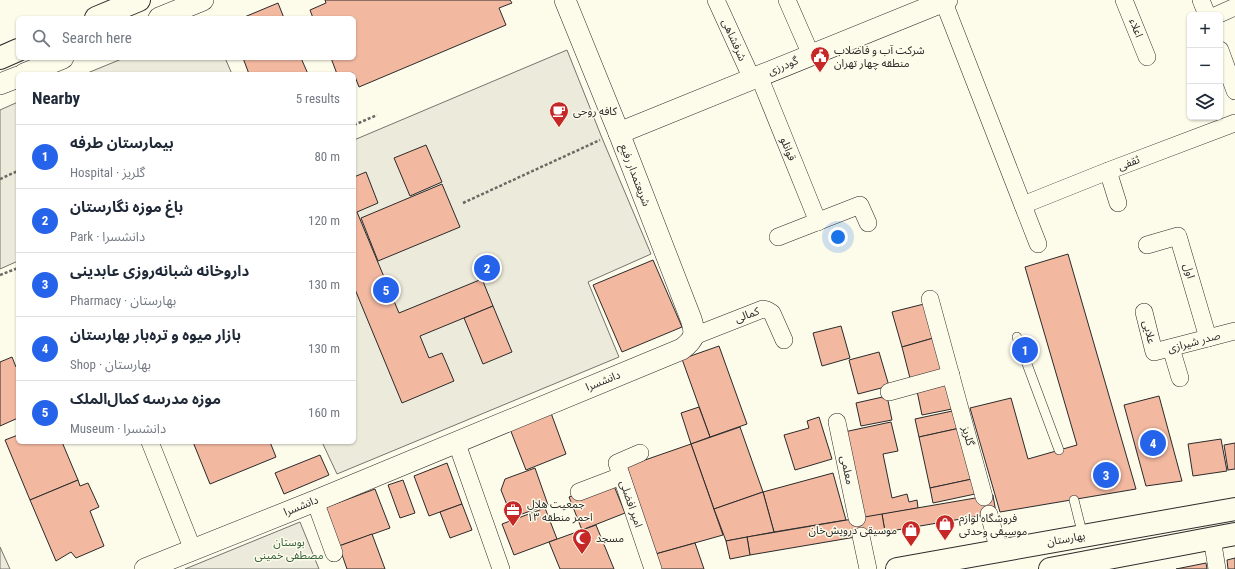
<!DOCTYPE html>
<meta charset="utf-8">
<style>
:root{--surface:#fff;--page:#f2f2f3;--text:#1f2937;--muted:#747a83;--line:#e0e1e3;--accent:#2563eb}
body{margin:0;font-family:"Roboto Condensed","Noto Sans Arabic",sans-serif;background:var(--page);color:var(--text)}
.controls{position:absolute;right:12px;top:12px;display:grid;overflow:hidden;border-radius:6px;box-shadow:0 1px 3px #0004}
.controls button{width:36px;height:36px;display:grid;place-items:center;padding:0;border:0;border-bottom:1px solid var(--line);background:var(--surface);color:var(--text);font:20px sans-serif}
.you{position:absolute;left:838px;top:237px;width:14px;height:14px;margin:-10px;border:3px solid #fff;border-radius:50%;background:#1a73e8;box-shadow:0 0 0 6px #1a73e833}
.badge{display:grid;place-items:center;width:26px;height:26px;border-radius:50%;background:var(--accent);color:#fff;font-size:13px;font-weight:700}
.pin{position:absolute;translate:-50% -50%;border:2px solid #fff;box-shadow:0 1px 4px #0006}
.list{margin:0;padding:0;list-style:none}
h2{display:flex;justify-content:space-between;align-items:center;height:52px;margin:0;padding:0 16px;font-size:17px}
h2 small{font-size:13px;font-weight:400;color:var(--muted)}
.list li{display:grid;grid-template-columns:26px 1fr auto;gap:12px;align-items:center;box-sizing:border-box;height:64px;padding:0 16px;border-top:1px solid var(--line)}
.list b{display:block;font-size:15px;white-space:nowrap}
.list p{margin:0;font-size:13px;white-space:nowrap;color:var(--muted)}
.list em{font-size:13px;font-style:normal;color:var(--muted)}
.icon{flex:none;width:22px;height:22px;fill:none;stroke:currentColor;stroke-width:2;stroke-linecap:round;stroke-linejoin:round}
.map{position:relative;flex:none;width:1235px;height:569px;overflow:hidden}
.search{position:absolute;background:var(--surface);box-shadow:0 1px 3px #0004;left:16px;top:16px;width:340px;height:44px;display:flex;align-items:center;gap:10px;box-sizing:border-box;padding:0 14px;border-radius:6px;color:var(--muted);font-size:15px}
.panel{position:absolute;background:var(--surface);box-shadow:0 1px 3px #0004;left:16px;top:72px;width:340px;height:372px;border-radius:6px}
.map>svg:first-child{display:block}
</style>
<div class="map">
<svg width="1235" height="569" viewBox="0 0 1235 569">
<rect width="100%" height="100%" fill="#fdfbea"/>
<g fill="#ecebdb" stroke="#74746e">
<path d="M 567,50 L 602,138 L 651,254 L 588,282 L 619,357 L 337,474 L 322,442 L 354,442 L 354,140 Z"/>
<path d="M 124,58 L 225,58 L 232,74 L 85,74 Z"/>
<path d="M 18,102 L 18,261 L 0,269 L 0,110 Z"/>
<path d="M 300,522 L 319,569 L 185,569 Z"/>
</g>
<path fill="#eceadb" stroke="#74746e" d="M 0,547 L 10,569 L 0,569 Z"/>
<g fill="#f2b8a0" stroke="#2b2b2b">
<path d="M 325,0 L 510,0 L 512,3 L 499,8 L 506,25 L 359,87 L 354,74 L 353,73 L 337,74 L 331,58 L 354,58 L 354,18 L 313,18 L 310,10 L 326,3 Z"/>
<path d="M 278,3 L 284,18 L 242,18 Z"/>
<path d="M 243,58 L 301,58 L 308,74 L 249,74 Z"/>
<path d="M 426,145 L 442,182 L 410,196 L 394,158 Z"/>
<path d="M 366,172 L 378,203 L 357,212 L 399,313 L 482,279 L 493,306 L 420,336 L 429,358 L 442,353 L 454,381 L 402,403 L 354,287 L 354,177 Z"/>
<path d="M 442,184 L 460,227 L 378,261 L 361,218 Z"/>
<path d="M 1068,254 L 1136,489 L 1000,512 L 970,408 L 1011,398 L 1028,459 L 1077,445 L 1025,267 Z"/>
<path d="M 653,260 L 682,327 L 622,352 L 593,285 Z"/>
<path d="M 928,303 L 937,337 L 902,347 L 892,312 Z"/>
<path d="M 493,306 L 512,352 L 483,364 L 464,318 Z"/>
<path d="M 841,326 L 850,358 L 822,366 L 813,333 Z"/>
<path d="M 937,337 L 946,373 L 911,382 L 902,347 Z"/>
<path d="M 719,346 L 747,424 L 710,437 L 682,359 Z"/>
<path d="M 879,352 L 889,386 L 858,394 L 849,360 Z"/>
<path d="M 12,357 L 16,367 L 18,366 L 18,418 L 0,426 L 0,362 Z"/>
<path d="M 946,384 L 952,409 L 922,415 L 917,391 Z"/>
<path d="M 887,396 L 892,420 L 861,426 L 856,403 Z"/>
<path d="M 1159,396 L 1182,481 L 1146,486 L 1124,405 Z"/>
<path d="M 699,407 L 710,437 L 691,444 L 681,413 Z"/>
<path d="M 957,410 L 960,428 L 919,437 L 915,419 Z"/>
<path d="M 551,413 L 566,454 L 526,470 L 510,429 Z"/>
<path d="M 819,417 L 832,459 L 795,470 L 784,435 L 809,428 L 807,421 Z"/>
<path d="M 891,422 L 898,451 L 883,454 L 892,498 L 907,494 L 909,502 L 917,500 L 918,508 L 862,518 L 844,432 Z"/>
<path d="M 740,427 L 763,492 L 714,509 L 691,444 Z"/>
<path d="M 960,428 L 972,479 L 930,488 L 919,437 Z"/>
<path d="M 18,435 L 18,442 L 62,442 L 78,480 L 30,500 L 5,440 Z"/>
<path d="M 1221,439 L 1227,471 L 1193,476 L 1188,444 Z"/>
<path d="M 193,442 L 270,442 L 276,457 L 210,484 Z"/>
<path d="M 1235,443 L 1235,469 L 1228,470 L 1224,445 Z"/>
<path d="M 691,444 L 723,535 L 652,555 L 622,468 Z"/>
<path d="M 320,455 L 329,475 L 284,494 L 275,473 Z"/>
<path d="M 447,463 L 462,504 L 429,516 L 414,476 Z"/>
<path d="M 535,468 L 548,505 L 516,516 L 511,515 L 501,490 L 505,479 Z"/>
<path d="M 833,473 L 846,520 L 774,532 L 763,492 Z"/>
<path d="M 972,479 L 975,494 L 933,503 L 930,488 Z"/>
<path d="M 78,480 L 80,486 L 88,483 L 99,507 L 90,511 L 104,546 L 76,558 L 71,552 L 56,561 L 30,500 Z"/>
<path d="M 403,480 L 415,513 L 400,518 L 388,485 Z"/>
<path d="M 612,481 L 625,513 L 582,530 L 569,497 Z"/>
<path d="M 375,489 L 390,528 L 339,546 L 324,508 Z"/>
<path d="M 763,492 L 774,532 L 726,541 L 714,509 Z"/>
<path d="M 993,495 L 996,513 L 885,532 L 882,514 Z"/>
<path d="M 462,504 L 472,530 L 450,538 L 440,512 Z"/>
<path d="M 545,508 L 557,539 L 514,555 L 502,524 Z"/>
<path d="M 882,514 L 885,532 L 750,555 L 747,537 Z"/>
<path d="M 596,525 L 614,569 L 560,569 L 549,542 Z"/>
<path d="M 372,534 L 385,569 L 347,569 L 339,546 Z"/>
<path d="M 747,537 L 750,555 L 730,559 L 726,541 Z"/>
<path d="M 695,543 L 704,569 L 657,569 L 652,555 Z"/>
<path d="M 1235,558 L 1235,569 L 1228,569 L 1227,560 Z"/>
<path d="M 1206,563 L 1207,569 L 1176,569 Z"/>
</g>
<g fill="none" stroke-linecap="round" stroke-linejoin="round">
<g stroke="#2b2b2b" stroke-width="10">
<g id="service">
<path d="M 1017,337 L 1059,450"/>
<path d="M 1074,500 L 1083,536"/>
</g>
</g>
<g stroke="#2b2b2b" stroke-width="18">
<g id="minor">
<path d="M 716,0 L 752,79"/>
<path d="M 787,0 L 811,55"/>
<path d="M 943,0 L 1038,244"/>
<path d="M 1124,0 L 1147,57"/>
<path d="M 1201,0 L 1207,15"/>
<path d="M 1217,15 L 1235,7"/>
<path d="M 1220,50 L 1235,91"/>
<path d="M 759,76 L 818,222"/>
<path d="M 1108,171 L 1118,203"/>
<path d="M 1023,205 L 1108,171 L 1235,123"/>
<path d="M 778,237 L 860,205 L 868,223"/>
<path d="M 1147,245 L 1178,236 L 1208,338"/>
<path d="M 930,299 L 984,497"/>
<path d="M 1144,312 L 1154,352 L 1235,331"/>
<path d="M 694,336 L 763,309 L 767,310 L 772,313 L 784,340"/>
<path d="M 1171,348 L 1180,378"/>
<path d="M 889,392 L 951,375"/>
<path d="M 837,422 L 857,518"/>
<path d="M 456,441 L 501,569"/>
<path d="M 150,442 L 193,550"/>
<path d="M 640,453 L 617,463 L 653,569"/>
<path d="M 579,492 L 621,476"/>
<path d="M 315,501 L 334,553"/>
<path d="M 989,514 L 999,551"/>
<path d="M 861,536 L 868,569"/>
<path d="M 1212,538 L 1217,569"/>
</g>
</g>
<g stroke="#2b2b2b" stroke-width="22">
<g id="tertiary">
<path d="M 159,18 L 203,0"/>
<path d="M 24,74 L 63,58"/>
<path d="M 0,84 L 18,77"/>
<path d="M 619,133 L 947,0"/>
<path d="M 145,569 L 315,501 L 682,349 C 695,339 696,334 691,319 L 619,133 L 565,0"/>
</g>
</g>
<g stroke="#2b2b2b" stroke-width="24">
<g id="secondary">
<path d="M 96,18 L 139,0"/>
<path d="M 0,58 L 18,50"/>
</g>
</g>
<g stroke="#2b2b2b" stroke-width="24">
<g id="primary">
<path d="M 897,569 L 1235,509"/>
<path d="M 1050,569 L 1235,534"/>
</g>
</g>
<g stroke="#6a6964" stroke-width="2.5" stroke-dasharray="3 2" stroke-linecap="butt">
<path d="M 354,125 L 377,115"/>
<path d="M 0,179 L 18,171"/>
<path d="M 463,203 L 600,140"/>
<path d="M 0,275 L 18,268"/>
</g>
<use href="#service" stroke="#fdfbea" stroke-width="9"/>
<use href="#minor" stroke="#fdfbea" stroke-width="17"/>
<use href="#tertiary" stroke="#fdfbea" stroke-width="21"/>
<use href="#secondary" stroke="#fdfbea" stroke-width="22"/>
<use href="#primary" stroke="#fdfbea" stroke-width="22"/>
</g>
<defs>
<g id="civic-pin" transform="scale(1)"><path d="M0 17L-7.5 6A9.5 9.5 0 1 1 7.5 6Z" fill="#c62828" stroke="#fdfbea"/><path d="M-.6-6.5H3V-4.5H.6V-3L4-1V1h2V6H-6V1h2V-1L-.6-3ZM-1.2 2.5V6h2.4V2.5Z" fill="#fff"/></g>
<g id="cafe-pin" transform="scale(1)"><path d="M0 17L-7.5 6A9.5 9.5 0 1 1 7.5 6Z" fill="#c62828" stroke="#fdfbea"/><path d="M-5.5-4.5H6V0H3Q3 3.5 0 3.5H-2.5Q-5.5 3.5-5.5 0ZM3-3.2v2h1.7v-2ZM-6 4.5H4V6H-6Z" fill="#fff"/></g>
<g id="office-pin" transform="scale(1)"><path d="M0 17L-7.5 6A9.5 9.5 0 1 1 7.5 6Z" fill="#c62828" stroke="#fdfbea"/><path d="M-6-3h4V-5.5h4V-3h4V5H-6ZM-1-4.5V-3h2v-1.5ZM-6 0V1H6V0Z" fill="#fff"/></g>
<g id="shop-pin" transform="scale(1)"><path d="M0 17L-7.5 6A9.5 9.5 0 1 1 7.5 6Z" fill="#c62828" stroke="#fdfbea"/><path d="M-5-2.5h2.3a2.7 3.5 0 0 1 5.4 0H5L5.5 6h-11ZM-1.5-2.5h3a1.5 2.3 0 0 0-3 0Z" fill="#fff"/></g>
<g id="mosque-pin" transform="scale(1)"><path d="M0 17L-7.5 6A9.5 9.5 0 1 1 7.5 6Z" fill="#c62828" stroke="#fdfbea"/><path d="M3.5-4.9A6 6 0 1 0 3.5 4.9A5 5 0 1 1 3.5-4.9Z" fill="#fff"/></g>
</defs>
<g fill-rule="evenodd">
<use href="#civic-pin" x="820" y="56"/>
<use href="#cafe-pin" x="559" y="111"/>
<use href="#office-pin" x="513" y="510"/>
<use href="#shop-pin" x="945" y="524"/>
<use href="#shop-pin" x="911" y="530"/>
<use href="#mosque-pin" x="582" y="538"/>
</g>
<g text-anchor="middle" dominant-baseline="central" stroke-width="3" stroke-linejoin="round" paint-order="stroke">
<g font-size="11" fill="#2b2b2b" stroke="#fdfbea">
<text transform="translate(1136 28) rotate(69)">اعلاء</text>
<text transform="translate(734 40) rotate(66)">شرفشاهی</text>
<text transform="translate(783 66) rotate(-22)">گودرزی</text>
<text transform="translate(788 149) rotate(68)">قوانلو</text>
<text transform="translate(1129 163) rotate(-21)">ثقفی</text>
<text transform="translate(635 175) rotate(69)">شریعتمدار رفیع</text>
<text transform="translate(1189 271) rotate(74)">اول</text>
<text transform="translate(747 315) rotate(-20)">کمالی</text>
<text transform="translate(1149 332) rotate(76)">علایی</text>
<text transform="translate(1194 342) rotate(-15)">صدر شیرازی</text>
<text transform="translate(603 381) rotate(-22)">دانشسرا</text>
<text transform="translate(968 436) rotate(75)">گلریز</text>
<text transform="translate(847 470) rotate(78)">معلمی</text>
<text transform="translate(631 504) rotate(71)">امیر افضلی</text>
<text transform="translate(301 506) rotate(-22)">دانشسرا</text>
<text transform="translate(1066 539) rotate(-10)">بهارستان</text>
</g>
<g font-size="11" fill="#2b2b2b" stroke="#fdfbea" text-anchor="start">
<text x="834" y="50">شرکت آب و فاضلاب<tspan x="834" dy="13">منطقه چهار تهران</tspan></text>
<text x="573" y="111">کافه روحی</text>
<text x="527" y="504">جمعیت هلال<tspan x="527" dy="13">احمر منطقه ۱۳</tspan></text>
<text x="959" y="518">فروشگاه لوازم<tspan x="959" dy="13">موسیقی وحدتی</tspan></text>
<text x="897" y="530" text-anchor="end">موسیقی درویش‌خان</text>
<text x="596" y="538">مسجد</text>
</g>
<g font-size="11" fill="#34623c" stroke="#fdfbea">
<text x="289" y="542">بوستان<tspan x="289" dy="13">مصطفی خمینی</tspan></text>
</g>
</g>
</svg>
<div class="controls">
<button>+</button>
<button>−</button>
<button><svg class="icon" aria-label="layers" viewBox="0 0 24 24"><path d="M12 4l9 5-9 5-9-5zM3 14l9 5 9-5"/></svg></button>
</div>
<div class="you"></div>
<div class="pin badge" style="left:1025px;top:350px">1</div>
<div class="pin badge" style="left:487px;top:268px">2</div>
<div class="pin badge" style="left:1106px;top:475px">3</div>
<div class="pin badge" style="left:1153px;top:443px">4</div>
<div class="pin badge" style="left:386px;top:290px">5</div>
<div class="search"><svg class="icon" aria-label="search" viewBox="0 0 24 24"><circle cx="10" cy="10" r="6"/><path d="M15 15l6 6"/></svg>Search here</div>
<section class="panel">
<h2>Nearby<small>5 results</small></h2>
<ul class="list">
<li><span class="badge">1</span><div><b>بیمارستان طرفه</b><p>Hospital · گلریز</p></div><em>80 m</em></li>
<li><span class="badge">2</span><div><b>باغ موزه نگارستان</b><p>Park · دانشسرا</p></div><em>120 m</em></li>
<li><span class="badge">3</span><div><b>داروخانه شبانه‌روزی عابدینی</b><p>Pharmacy · بهارستان</p></div><em>130 m</em></li>
<li><span class="badge">4</span><div><b>بازار میوه و تره‌بار بهارستان</b><p>Shop · بهارستان</p></div><em>130 m</em></li>
<li><span class="badge">5</span><div><b>موزه مدرسه کمال‌الملک</b><p>Museum · دانشسرا</p></div><em>160 m</em></li>
</ul>
</section>
</div>
